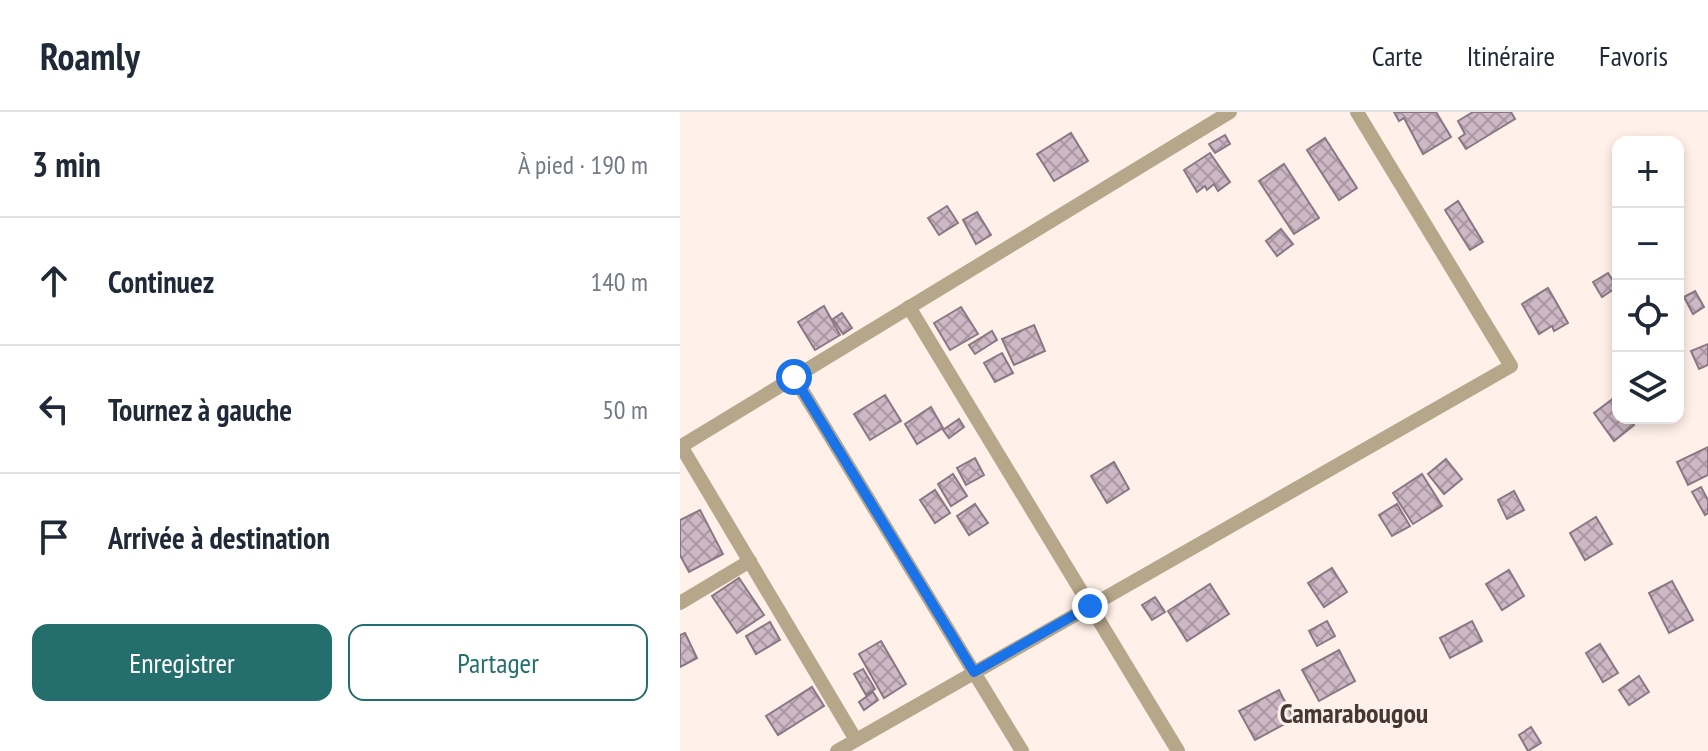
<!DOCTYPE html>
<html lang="fr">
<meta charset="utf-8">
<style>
:root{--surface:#fff;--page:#f6f6f7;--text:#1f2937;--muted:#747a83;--line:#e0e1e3;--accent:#246f6e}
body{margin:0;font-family:"PT Sans Narrow",sans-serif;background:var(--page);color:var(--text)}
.controls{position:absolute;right:24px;top:24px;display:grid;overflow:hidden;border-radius:16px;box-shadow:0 4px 12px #0003}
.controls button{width:72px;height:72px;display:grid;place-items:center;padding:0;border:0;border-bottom:2px solid var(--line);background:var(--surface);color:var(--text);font:40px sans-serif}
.stop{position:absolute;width:24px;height:24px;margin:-18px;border:6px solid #1a73e8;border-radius:50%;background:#fff}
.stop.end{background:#1a73e8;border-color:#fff;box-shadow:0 2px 8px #0008}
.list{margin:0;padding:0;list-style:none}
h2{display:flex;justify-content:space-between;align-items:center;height:104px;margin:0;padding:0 32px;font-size:34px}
h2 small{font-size:26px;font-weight:400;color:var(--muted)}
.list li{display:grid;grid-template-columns:52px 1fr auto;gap:24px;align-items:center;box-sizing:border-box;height:128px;padding:0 32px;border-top:2px solid var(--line)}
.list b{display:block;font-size:30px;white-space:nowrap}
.list em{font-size:26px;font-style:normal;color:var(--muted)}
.actions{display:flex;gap:16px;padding:24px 32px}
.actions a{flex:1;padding:18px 0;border:2px solid var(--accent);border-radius:16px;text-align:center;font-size:28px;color:var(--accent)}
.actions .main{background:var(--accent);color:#fff}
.icon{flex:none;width:44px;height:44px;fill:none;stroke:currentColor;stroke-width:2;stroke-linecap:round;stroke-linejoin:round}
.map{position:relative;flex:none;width:1028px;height:639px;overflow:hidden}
header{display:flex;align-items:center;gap:48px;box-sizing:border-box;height:112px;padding:0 40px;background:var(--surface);border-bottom:2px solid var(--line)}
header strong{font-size:38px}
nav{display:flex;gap:44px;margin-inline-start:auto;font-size:28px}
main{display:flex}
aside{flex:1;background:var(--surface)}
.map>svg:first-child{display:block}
</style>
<header>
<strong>Roamly</strong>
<nav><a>Carte</a><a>Itinéraire</a><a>Favoris</a></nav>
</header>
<main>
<aside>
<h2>3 min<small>À pied · 190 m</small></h2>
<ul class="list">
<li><svg class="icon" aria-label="ahead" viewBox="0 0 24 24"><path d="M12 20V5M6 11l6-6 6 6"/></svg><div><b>Continuez</b></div><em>140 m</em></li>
<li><svg class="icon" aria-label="left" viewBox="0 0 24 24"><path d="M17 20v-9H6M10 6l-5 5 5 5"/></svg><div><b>Tournez à gauche</b></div><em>50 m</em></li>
<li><svg class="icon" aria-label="arrive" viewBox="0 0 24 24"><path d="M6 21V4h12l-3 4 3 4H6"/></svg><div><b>Arrivée à destination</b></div></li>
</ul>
<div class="actions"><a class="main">Enregistrer</a><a>Partager</a></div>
</aside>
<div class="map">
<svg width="1028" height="639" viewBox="0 0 1028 639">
<defs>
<pattern id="building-cross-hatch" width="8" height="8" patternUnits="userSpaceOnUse" patternTransform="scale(2)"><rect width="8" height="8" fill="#ceb8c6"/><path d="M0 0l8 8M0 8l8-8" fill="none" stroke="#a997a2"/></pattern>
</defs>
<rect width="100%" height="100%" fill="#fff1e9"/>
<g fill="url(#building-cross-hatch)" stroke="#8b7784" stroke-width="2">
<path d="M 714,0 L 756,0 L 771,25 L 743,42 L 724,6 L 719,9 Z"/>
<path d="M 793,0 L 831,0 L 835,7 L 786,37 L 779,26 L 785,22 L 778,9 Z"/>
<path d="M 391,21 L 408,49 L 374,69 L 357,42 Z"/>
<path d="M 545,23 L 550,32 L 535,41 L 529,32 Z"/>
<path d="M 645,26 L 677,76 L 659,88 L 627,38 Z"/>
<path d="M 530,41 L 550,70 L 538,79 L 534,72 L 527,78 L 525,74 L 517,80 L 504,58 Z"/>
<path d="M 604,52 L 639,106 L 614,122 L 579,69 Z"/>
<path d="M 778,89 L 803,130 L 790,138 L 765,98 Z"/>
<path d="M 267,94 L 278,111 L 259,123 L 248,106 Z"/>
<path d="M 297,100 L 311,123 L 296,132 L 283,108 Z"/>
<path d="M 601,117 L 613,132 L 597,144 L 586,129 Z"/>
<path d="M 928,161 L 937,175 L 922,185 L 913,170 Z"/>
<path d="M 868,176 L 888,211 L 874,219 L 872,214 L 859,222 L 842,192 Z"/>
<path d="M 1015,179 L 1024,195 L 1013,202 L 1004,185 Z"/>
<path d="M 144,194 L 160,223 L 135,238 L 118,210 Z"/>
<path d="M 281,195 L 298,222 L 270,238 L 254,211 Z"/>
<path d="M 162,201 L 172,216 L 163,222 L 153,207 Z"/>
<path d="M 354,213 L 365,239 L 334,253 L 322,227 Z"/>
<path d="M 312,219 L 317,228 L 295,242 L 289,233 Z"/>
<path d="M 1028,232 L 1028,253 L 1019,257 L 1011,239 Z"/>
<path d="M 322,241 L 333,261 L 315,270 L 304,251 Z"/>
<path d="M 205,283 L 221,309 L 190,328 L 174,302 Z"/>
<path d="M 934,286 L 938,291 L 938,306 L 949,306 L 954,313 L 934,329 L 914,301 Z"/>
<path d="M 251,295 L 263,316 L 237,332 L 225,312 Z"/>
<path d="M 279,307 L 284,315 L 269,326 L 263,318 Z"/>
<path d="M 1028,335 L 1028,363 L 1008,373 L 997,350 Z"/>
<path d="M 295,346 L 304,363 L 286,373 L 277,356 Z"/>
<path d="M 766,347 L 782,367 L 764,382 L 748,362 Z"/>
<path d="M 434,350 L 449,377 L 427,391 L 411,364 Z"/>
<path d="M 273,362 L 287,384 L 271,394 L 258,372 Z"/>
<path d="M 742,362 L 762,394 L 733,412 L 713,381 Z"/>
<path d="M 1021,375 L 1028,388 L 1028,401 L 1025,403 L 1012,380 Z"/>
<path d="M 255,378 L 270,401 L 255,411 L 240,388 Z"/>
<path d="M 834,379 L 844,398 L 827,407 L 818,388 Z"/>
<path d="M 295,392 L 308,411 L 289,423 L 277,404 Z"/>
<path d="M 717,392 L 730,414 L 712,424 L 699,403 Z"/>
<path d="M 20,398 L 43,442 L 9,460 L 0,443 L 0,408 Z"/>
<path d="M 916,405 L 932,432 L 905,448 L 890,421 Z"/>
<path d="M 652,456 L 667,480 L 644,495 L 628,471 Z"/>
<path d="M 829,458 L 844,484 L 822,498 L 806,472 Z"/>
<path d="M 59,466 L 84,503 L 57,521 L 32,484 Z"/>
<path d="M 992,469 L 1013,508 L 989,521 L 969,481 Z"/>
<path d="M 530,472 L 549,502 L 507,529 L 488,499 Z"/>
<path d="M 475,485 L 485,500 L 472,508 L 462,493 Z"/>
<path d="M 647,509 L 655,524 L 637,534 L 629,519 Z"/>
<path d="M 792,509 L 802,529 L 770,546 L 760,526 Z"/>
<path d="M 90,510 L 100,528 L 76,542 L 66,524 Z"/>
<path d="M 5,521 L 17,546 L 0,555 L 0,523 Z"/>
<path d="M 201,529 L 226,572 L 204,586 L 179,542 Z"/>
<path d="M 920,532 L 938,561 L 923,570 L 906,541 Z"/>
<path d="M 659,538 L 675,569 L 639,589 L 622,558 Z"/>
<path d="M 183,557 L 195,577 L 186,583 L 174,562 Z"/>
<path d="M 959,564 L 969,580 L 949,593 L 939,578 Z"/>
<path d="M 132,575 L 144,594 L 98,623 L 86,604 Z"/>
<path d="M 599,578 L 614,607 L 575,628 L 559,599 Z"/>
<path d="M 193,580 L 198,588 L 184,598 L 179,590 Z"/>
<path d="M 851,615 L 861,631 L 848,639 L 839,623 Z"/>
</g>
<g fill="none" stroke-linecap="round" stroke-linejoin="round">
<g stroke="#b6a68a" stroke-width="14">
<path d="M 229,195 L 498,639"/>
<path d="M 114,265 L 342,639"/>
<path d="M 1,334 L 176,628"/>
<path d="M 0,335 L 550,0"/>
<path d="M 0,491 L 70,449"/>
<path d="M 157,639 L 831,254 L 677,0"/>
</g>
</g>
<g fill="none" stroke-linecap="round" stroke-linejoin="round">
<path stroke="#1a73e8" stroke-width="10" d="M 114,265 L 294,560 L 410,494"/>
</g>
<g text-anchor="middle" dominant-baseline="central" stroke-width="6" stroke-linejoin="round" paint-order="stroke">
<g font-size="28" font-weight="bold" fill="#423934" stroke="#fff1e9">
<text x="674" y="600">Camarabougou</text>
</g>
</g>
</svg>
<div class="controls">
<button>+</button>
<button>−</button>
<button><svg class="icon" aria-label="locate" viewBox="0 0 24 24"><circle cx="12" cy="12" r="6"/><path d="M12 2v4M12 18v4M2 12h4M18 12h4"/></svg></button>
<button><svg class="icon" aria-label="layers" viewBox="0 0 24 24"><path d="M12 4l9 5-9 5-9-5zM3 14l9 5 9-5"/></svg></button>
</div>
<div class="stop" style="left:114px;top:265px"></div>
<div class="stop end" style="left:410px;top:494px"></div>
</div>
</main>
